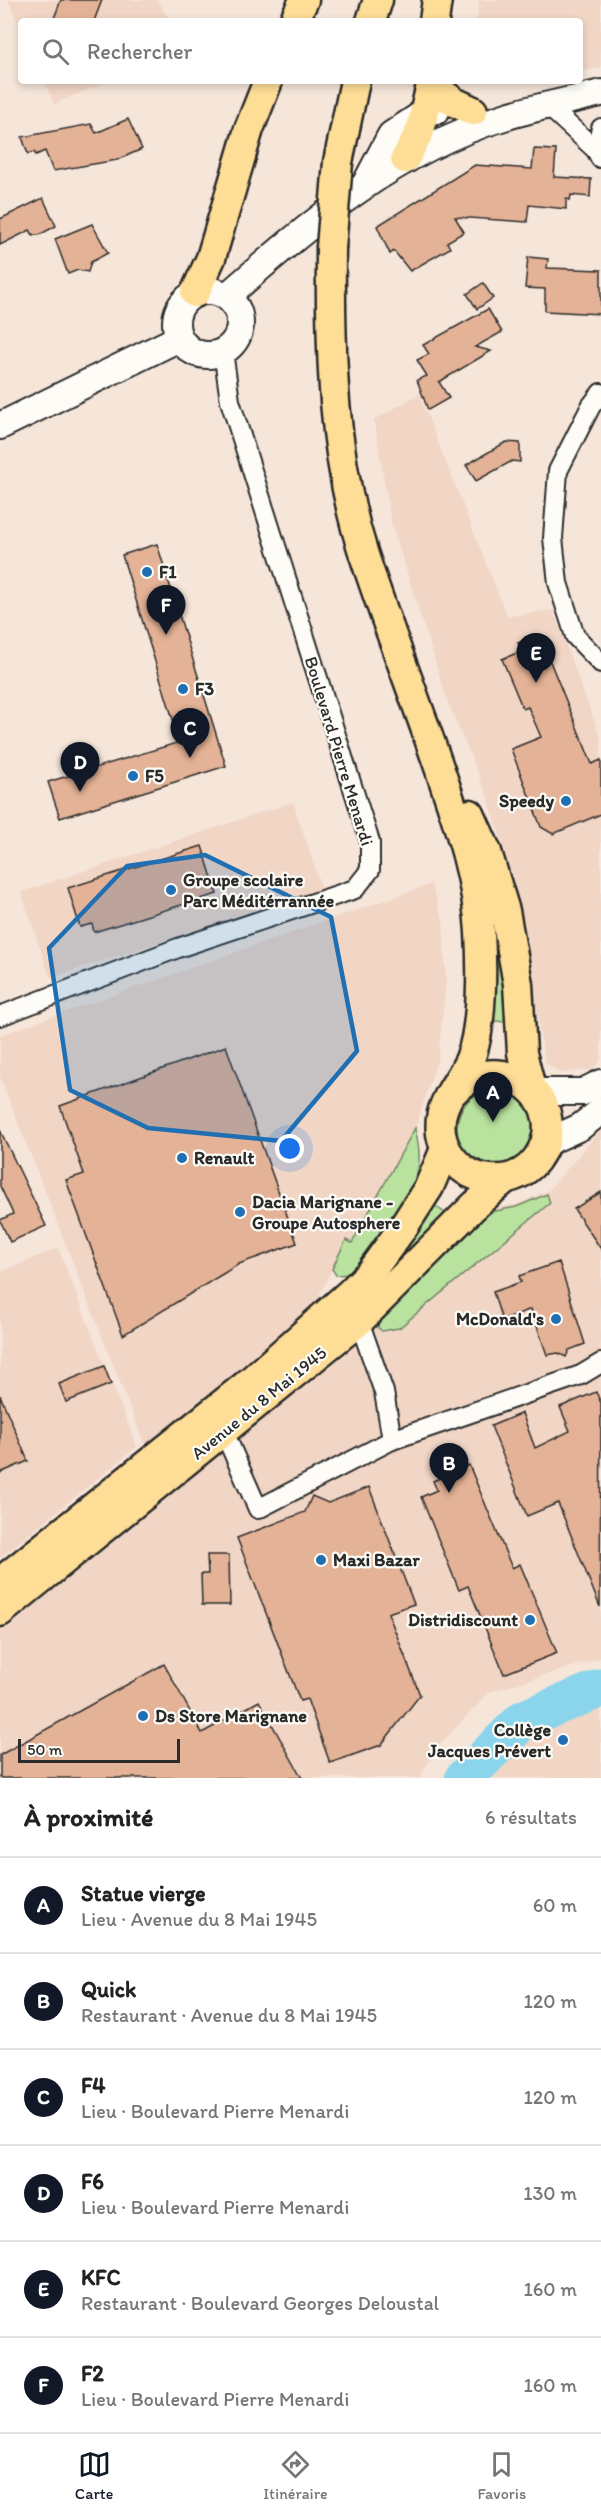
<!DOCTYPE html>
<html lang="fr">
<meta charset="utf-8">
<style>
:root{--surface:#fff;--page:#f2f2f2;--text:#222;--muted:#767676;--line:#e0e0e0;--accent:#111827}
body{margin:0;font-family:Itim,sans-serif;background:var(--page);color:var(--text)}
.scale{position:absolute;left:18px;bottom:15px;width:162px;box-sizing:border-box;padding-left:6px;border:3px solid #2b2b2b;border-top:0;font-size:16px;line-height:21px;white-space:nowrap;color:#2b2b2b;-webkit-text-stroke:4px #fdfcf7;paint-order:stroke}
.you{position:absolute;left:290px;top:1149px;width:21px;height:21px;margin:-15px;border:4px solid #fff;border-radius:50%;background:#1a73e8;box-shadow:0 0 0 9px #1a73e833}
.badge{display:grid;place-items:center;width:39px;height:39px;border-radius:50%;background:var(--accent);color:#fff;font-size:20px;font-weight:700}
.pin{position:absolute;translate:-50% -50px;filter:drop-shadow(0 2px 3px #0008)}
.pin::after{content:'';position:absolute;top:32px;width:21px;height:18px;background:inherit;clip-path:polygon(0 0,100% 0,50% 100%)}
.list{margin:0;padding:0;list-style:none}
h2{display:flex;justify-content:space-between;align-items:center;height:78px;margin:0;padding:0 24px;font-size:26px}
h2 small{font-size:20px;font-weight:400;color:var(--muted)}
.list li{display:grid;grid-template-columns:39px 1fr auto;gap:18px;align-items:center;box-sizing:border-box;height:96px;padding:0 24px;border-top:2px solid var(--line)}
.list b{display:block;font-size:22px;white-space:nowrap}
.list p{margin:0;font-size:20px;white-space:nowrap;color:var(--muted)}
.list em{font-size:20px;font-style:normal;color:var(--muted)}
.icon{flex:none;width:33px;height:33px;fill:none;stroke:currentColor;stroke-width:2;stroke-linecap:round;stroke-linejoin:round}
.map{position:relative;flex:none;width:601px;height:1778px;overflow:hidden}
.search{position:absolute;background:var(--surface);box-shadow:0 3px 9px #0003;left:18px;right:18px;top:18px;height:66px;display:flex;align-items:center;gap:15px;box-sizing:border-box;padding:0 21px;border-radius:6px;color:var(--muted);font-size:22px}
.sheet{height:654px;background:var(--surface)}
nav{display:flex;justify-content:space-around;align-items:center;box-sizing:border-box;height:84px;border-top:2px solid var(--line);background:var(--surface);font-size:16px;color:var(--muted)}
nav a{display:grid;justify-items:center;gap:3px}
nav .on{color:var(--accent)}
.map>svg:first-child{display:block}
</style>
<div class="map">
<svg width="601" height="1778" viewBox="0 0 601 1778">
<rect width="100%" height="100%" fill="#f6e6da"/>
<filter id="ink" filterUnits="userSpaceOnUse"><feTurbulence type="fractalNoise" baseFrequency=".0167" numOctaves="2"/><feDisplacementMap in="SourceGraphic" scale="12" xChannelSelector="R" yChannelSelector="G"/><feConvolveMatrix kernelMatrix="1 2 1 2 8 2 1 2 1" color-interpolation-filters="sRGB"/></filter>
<g filter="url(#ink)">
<g fill="#f1d6c6">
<path d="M 8,0 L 158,0 L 170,21 L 21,21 L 21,29 Z"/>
<path d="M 479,0 L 601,0 L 601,68 L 580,71 L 580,21 L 477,21 Z"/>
<path d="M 44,81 L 109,81 L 54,104 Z"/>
<path d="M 419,394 L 507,616 L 553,610 L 601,739 L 601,1061 L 591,1070 L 561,1073 L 545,1063 L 514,882 L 489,800 L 448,703 L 391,522 L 374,420 Z"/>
<path d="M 293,802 L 322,889 L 50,978 L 21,892 Z"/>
<path d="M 431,884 L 443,920 L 446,981 L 438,1059 L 415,1128 L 352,1243 L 346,1240 L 313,1309 L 197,1407 L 145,1446 L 0,1077 L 0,1035 Z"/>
<path d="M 601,1129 L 601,1658 L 490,1692 L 438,1746 L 420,1778 L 0,1778 L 0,1626 L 238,1431 L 485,1209 L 518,1204 L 549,1190 Z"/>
<path d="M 58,1248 L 137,1447 L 0,1558 L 0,1272 Z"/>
<path d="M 601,1705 L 601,1778 L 486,1778 L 507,1749 Z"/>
</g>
<g fill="#b9e29f" stroke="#728665" stroke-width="1.5">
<path d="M 487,877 L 512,1023 L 488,1020 Z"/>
<circle cx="496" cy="1128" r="39"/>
<path d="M 415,1128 C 417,1138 420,1149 419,1160 C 419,1192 372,1249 352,1274 L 336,1275 L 332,1269 L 346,1240 L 352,1243 Z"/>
<path d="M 547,1194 L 550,1203 L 399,1328 L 382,1331 L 378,1328 L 379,1318 L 391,1310 L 485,1213 L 516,1207 Z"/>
<path d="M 433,1204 L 446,1214 L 369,1301 L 383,1271 Z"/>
</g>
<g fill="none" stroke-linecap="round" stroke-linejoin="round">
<path stroke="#8ad5eb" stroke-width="39" d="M 464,1778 L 524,1719 L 601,1688"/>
</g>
<g fill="#e4b296" stroke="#2b2b2b" stroke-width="1.5">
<path d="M 61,0 L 102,0 L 94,21 L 53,21 Z"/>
<path d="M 128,119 L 142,149 L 117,160 L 53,171 L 45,151 L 36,155 L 34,152 L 28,154 L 22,137 L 91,124 L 96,133 Z"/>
<path d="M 534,149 L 556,150 L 554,177 L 591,179 L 590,197 L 571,195 L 570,200 L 566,199 L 566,209 L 529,205 L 527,222 L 455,217 L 464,232 L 447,242 L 450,248 L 410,271 L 394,251 L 390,254 L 377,226 L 475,165 L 532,169 Z"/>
<path d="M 43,198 L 56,226 L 39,235 L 33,235 L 30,230 L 0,245 L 0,219 Z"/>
<path d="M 92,224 L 108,253 L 91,262 L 88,272 L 78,270 L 68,274 L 55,239 Z"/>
<path d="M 528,257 L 548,259 L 547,268 L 601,270 L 601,314 L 545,311 L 545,289 L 525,288 Z"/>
<path d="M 483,283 L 493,298 L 477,309 L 467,294 Z"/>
<path d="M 488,309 L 502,332 L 475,347 L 491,351 L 439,382 L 449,398 L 428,410 L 417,380 L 427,376 L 417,360 L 429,354 L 423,345 Z"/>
<path d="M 506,442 L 520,443 L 520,462 L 512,461 L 476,481 L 466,465 Z"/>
<path d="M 157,544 L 226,766 L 60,818 L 48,782 L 180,742 L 122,555 Z"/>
<path d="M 535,637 L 538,644 L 542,642 L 592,764 L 601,760 L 601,814 L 553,834 L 541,827 L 511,749 L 541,737 L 528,707 L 523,709 L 502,659 L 522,651 L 518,643 Z"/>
<path d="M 202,846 L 217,894 L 94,932 L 92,924 L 80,927 L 68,888 Z"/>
<path d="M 226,1046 L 297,1243 L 239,1264 L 123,1335 L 66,1180 L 84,1174 L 60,1106 Z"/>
<path d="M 0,1130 L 46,1226 L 10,1242 L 0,1220 L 13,1214 L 0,1186 Z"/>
<path d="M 601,1192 L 601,1249 L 574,1209 Z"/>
<path d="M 559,1262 L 585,1344 L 569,1350 L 566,1357 L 558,1353 L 547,1355 L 531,1309 L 502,1320 L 493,1292 L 521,1282 L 519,1276 Z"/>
<path d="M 104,1366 L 111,1384 L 66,1402 L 59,1384 Z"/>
<path d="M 596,1392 L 601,1403 L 600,1607 L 558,1503 L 527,1516 L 491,1426 L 522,1413 L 535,1448 L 570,1431 L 560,1407 Z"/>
<path d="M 0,1395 L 28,1461 L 0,1473 Z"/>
<path d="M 469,1465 L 512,1568 L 520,1564 L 557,1653 L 504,1674 L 468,1586 L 459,1590 L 421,1497 L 437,1490 L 433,1481 Z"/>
<path d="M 369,1487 L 414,1604 L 388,1613 L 420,1695 L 381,1745 L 330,1763 L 307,1699 L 300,1701 L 237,1538 L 305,1512 L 312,1496 L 328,1503 Z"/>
<path d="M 207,1555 L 229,1555 L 230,1605 L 202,1605 L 201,1574 L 208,1574 Z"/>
<path d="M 164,1664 L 202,1733 L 259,1701 L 302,1778 L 0,1778 L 0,1755 Z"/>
</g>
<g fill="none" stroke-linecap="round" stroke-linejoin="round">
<g stroke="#2b2b2b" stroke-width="22">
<g id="street">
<path d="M 548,106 L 596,150"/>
<path d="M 600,158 L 596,150 L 601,128"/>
<path d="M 601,393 L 591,406 L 558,471 L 553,538 L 558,583 L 575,636 L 601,663"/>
<path d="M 0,1016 L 178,948 L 355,889 L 370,870 L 370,842 L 230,401 L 223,351"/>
<path d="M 359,1321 L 384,1392 L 392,1440"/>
<path d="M 224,1432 L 258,1509 L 392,1440 L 581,1375 L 601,1363"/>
</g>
</g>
<g stroke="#2b2b2b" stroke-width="30">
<g id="secondary">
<path d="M 367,181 L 391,135 L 427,111 L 436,111"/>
<circle cx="208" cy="323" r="32"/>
<path d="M 227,296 C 311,223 395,150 504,117 C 535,107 569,101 601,93"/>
<path d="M 0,426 L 179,338"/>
<path d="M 535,1092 L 583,1092 L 601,1083"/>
<path d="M 545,1143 L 580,1127 L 601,1111"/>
</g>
</g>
<g stroke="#2b2b2b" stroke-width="33">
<g id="primary">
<path d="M 294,21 L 304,0"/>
<path d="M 371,21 L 378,0"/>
<path d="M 434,21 L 437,0"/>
<path d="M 432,85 L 454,102 L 473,111"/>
<path d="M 405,159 L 420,131 L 432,81"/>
<path d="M 338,162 L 355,81"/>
<path d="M 331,248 C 330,350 332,457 364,555 C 388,628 416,700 441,773 C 458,824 477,877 480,932 C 482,966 483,1027 470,1059 C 462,1078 444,1097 441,1118 C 439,1133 443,1147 452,1158 C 472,1184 514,1188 536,1160 C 578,1103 498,1041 450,1095"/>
<path d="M 195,293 L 211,258 L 249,129 L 268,81"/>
<path d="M 470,814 L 487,852 L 505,911 L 518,984 L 522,1053 L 531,1088"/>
<path d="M 0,1582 L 245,1386 L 351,1292 L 369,1274 L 404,1226 L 429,1187 L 445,1149"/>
<path d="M 0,1612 L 359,1321 L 475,1205 L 505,1179"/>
</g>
</g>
<use href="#street" stroke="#fdfcf7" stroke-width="18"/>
<use href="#secondary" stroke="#fdfcf7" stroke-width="26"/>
<use href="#primary" stroke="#fedd96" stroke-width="28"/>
<g stroke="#2b2b2b" stroke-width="33" stroke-linecap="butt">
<path id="primary-bridge" d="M 331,248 L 338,162"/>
</g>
<use href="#primary-bridge" stroke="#fedd96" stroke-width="28"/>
</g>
</g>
<path fill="#1f6fb2" fill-opacity="0.2" stroke="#1f6fb2" stroke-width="4.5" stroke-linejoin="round" d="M 205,855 L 331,917 L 357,1051 L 281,1141 L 148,1128 L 70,1090 L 49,948 L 127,866 Z"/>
<g fill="#1f6fb2" stroke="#fdfcf7" stroke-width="2">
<circle cx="147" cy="572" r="6"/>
<circle cx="183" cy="689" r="6"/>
<circle cx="133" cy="776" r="6"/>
<circle cx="566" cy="801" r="6"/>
<circle cx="171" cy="890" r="6"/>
<circle cx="182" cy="1158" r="6"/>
<circle cx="240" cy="1212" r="6"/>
<circle cx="556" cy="1319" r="6"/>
<circle cx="321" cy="1560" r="6"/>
<circle cx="530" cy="1620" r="6"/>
<circle cx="143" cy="1716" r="6"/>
<circle cx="563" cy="1740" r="6"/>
</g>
<g text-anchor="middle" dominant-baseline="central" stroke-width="4.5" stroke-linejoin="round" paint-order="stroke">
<g font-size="18" font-weight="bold" fill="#2b2b2b" stroke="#fdfcf7" text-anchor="start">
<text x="159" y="572">F1</text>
<text x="195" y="689">F3</text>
<text x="145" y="776">F5</text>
<text x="554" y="801" text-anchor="end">Speedy</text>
<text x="183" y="880">Groupe scolaire<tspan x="183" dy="21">Parc Méditérrannée</tspan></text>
<text x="194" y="1158">Renault</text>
<text x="252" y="1202">Dacia Marignane -<tspan x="252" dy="21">Groupe Autosphere</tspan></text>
<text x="544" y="1319" text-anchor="end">McDonald's</text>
<text x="333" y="1560">Maxi Bazar</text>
<text x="518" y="1620" text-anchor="end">Distridiscount</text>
<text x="155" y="1716">Ds Store Marignane</text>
<text x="551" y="1730" text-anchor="end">Collège<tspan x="551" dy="21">Jacques Prévert</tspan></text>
</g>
<g font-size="18" fill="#2b2b2b" stroke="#fdfcf7">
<text transform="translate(339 751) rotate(73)">Boulevard Pierre Menardi</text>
<text transform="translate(259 1403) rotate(-39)">Avenue du 8 Mai 1945</text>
</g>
</g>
</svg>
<div class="scale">50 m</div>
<div class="you"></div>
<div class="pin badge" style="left:493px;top:1122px">A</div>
<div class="pin badge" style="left:449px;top:1493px">B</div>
<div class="pin badge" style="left:190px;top:758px">C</div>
<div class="pin badge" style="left:80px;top:792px">D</div>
<div class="pin badge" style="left:536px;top:683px">E</div>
<div class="pin badge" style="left:166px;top:635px">F</div>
<div class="search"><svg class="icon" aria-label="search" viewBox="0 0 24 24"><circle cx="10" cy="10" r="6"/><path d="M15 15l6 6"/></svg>Rechercher</div>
</div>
<section class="sheet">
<h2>À proximité<small>6 résultats</small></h2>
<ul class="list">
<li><span class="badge">A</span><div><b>Statue vierge</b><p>Lieu · Avenue du 8 Mai 1945</p></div><em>60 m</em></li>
<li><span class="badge">B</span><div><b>Quick</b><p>Restaurant · Avenue du 8 Mai 1945</p></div><em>120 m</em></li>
<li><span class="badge">C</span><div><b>F4</b><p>Lieu · Boulevard Pierre Menardi</p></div><em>120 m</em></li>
<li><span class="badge">D</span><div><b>F6</b><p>Lieu · Boulevard Pierre Menardi</p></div><em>130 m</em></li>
<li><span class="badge">E</span><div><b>KFC</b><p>Restaurant · Boulevard Georges Deloustal</p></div><em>160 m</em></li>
<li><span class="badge">F</span><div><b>F2</b><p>Lieu · Boulevard Pierre Menardi</p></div><em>160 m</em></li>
</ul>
</section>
<nav>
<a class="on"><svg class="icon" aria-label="map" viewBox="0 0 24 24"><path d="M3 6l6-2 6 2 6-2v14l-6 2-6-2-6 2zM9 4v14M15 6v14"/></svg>Carte</a>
<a><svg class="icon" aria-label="directions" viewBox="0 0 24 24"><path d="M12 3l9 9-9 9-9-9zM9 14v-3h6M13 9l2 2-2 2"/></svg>Itinéraire</a>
<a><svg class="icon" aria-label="saved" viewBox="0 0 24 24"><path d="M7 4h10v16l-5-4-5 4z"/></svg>Favoris</a>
</nav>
